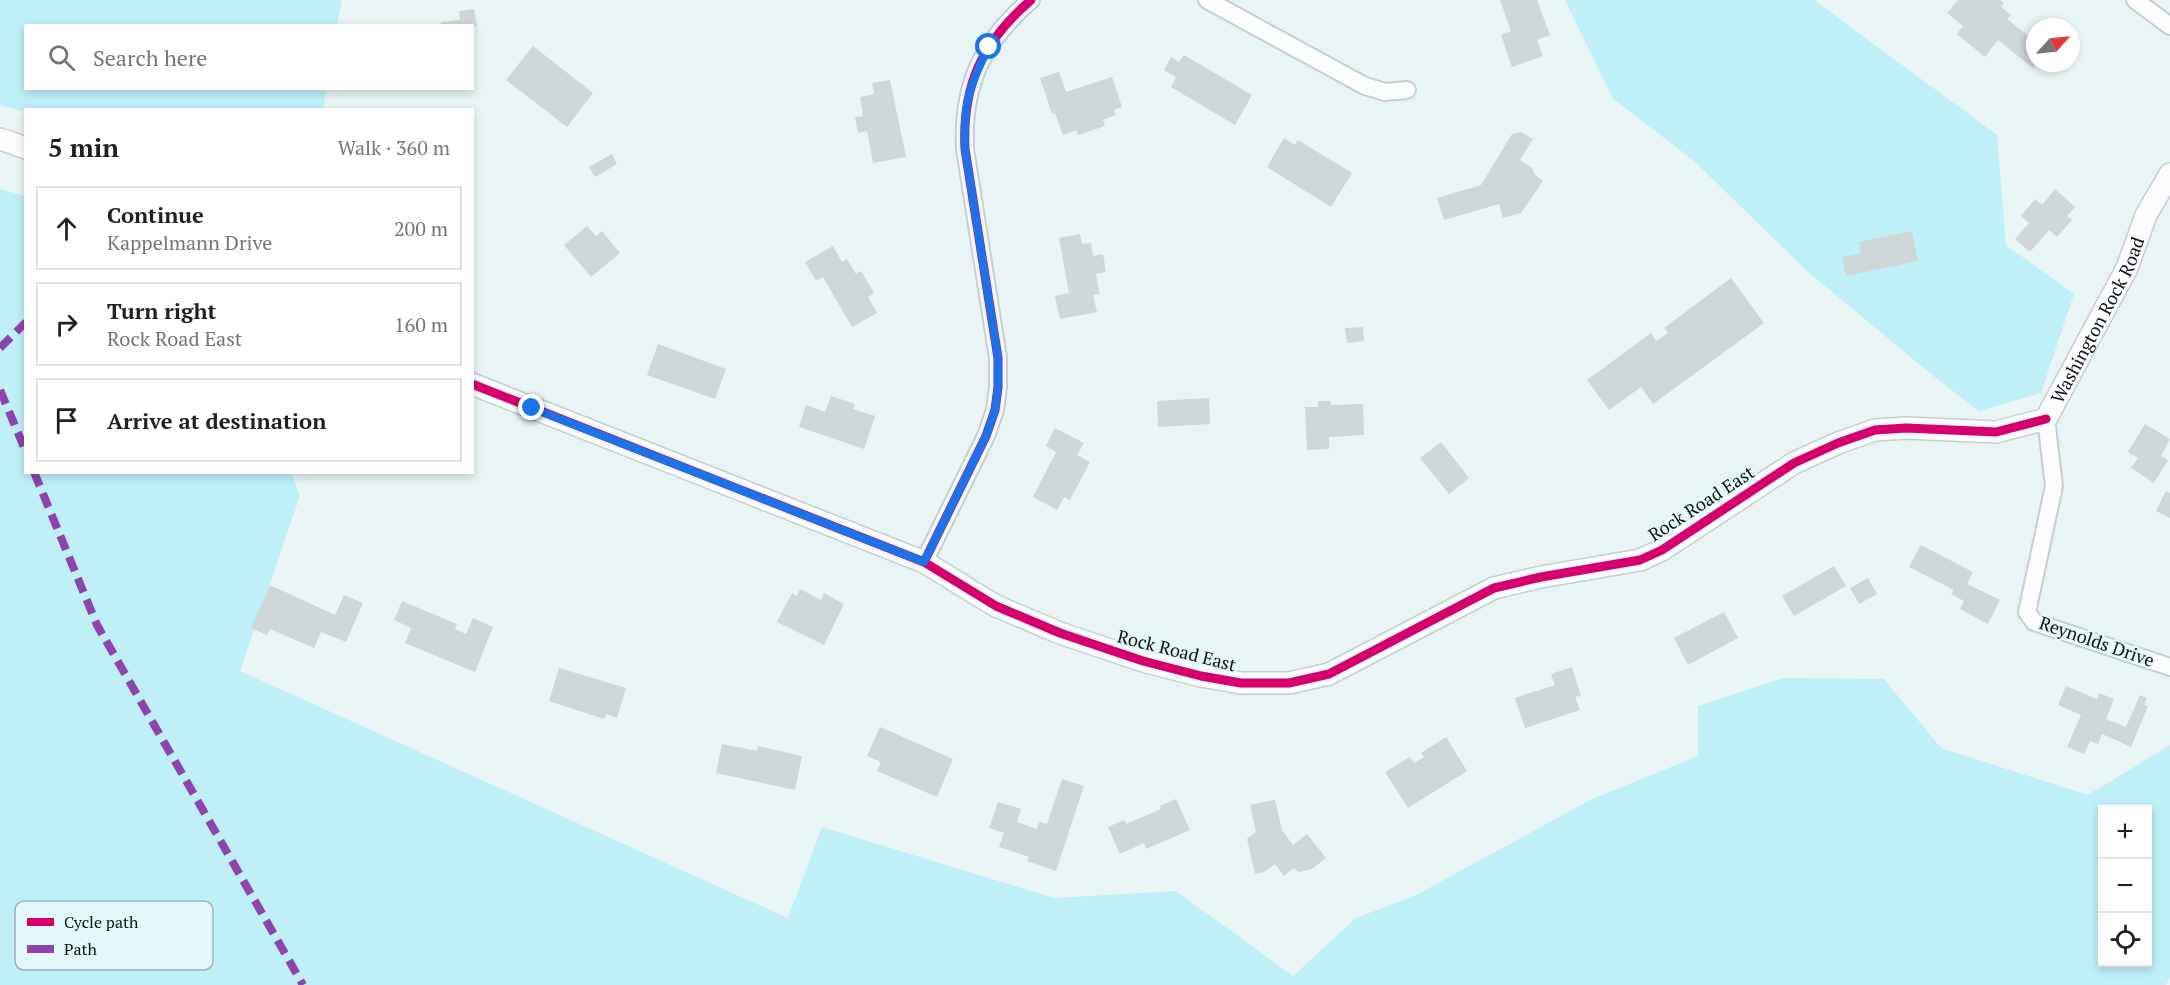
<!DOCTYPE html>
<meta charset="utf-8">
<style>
:root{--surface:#fff;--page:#f2f2f2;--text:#202124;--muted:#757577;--line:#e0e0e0}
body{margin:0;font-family:"PT Serif",serif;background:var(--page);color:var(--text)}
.controls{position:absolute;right:18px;bottom:18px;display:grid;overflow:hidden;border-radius:0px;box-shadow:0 3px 9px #0003}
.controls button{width:54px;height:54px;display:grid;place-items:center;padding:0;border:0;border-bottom:2px solid var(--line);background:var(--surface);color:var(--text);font:30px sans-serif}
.compass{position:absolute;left:2026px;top:18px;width:54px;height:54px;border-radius:50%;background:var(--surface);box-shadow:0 3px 9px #0003;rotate:63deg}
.stop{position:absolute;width:18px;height:18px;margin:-14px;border:4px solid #1a73e8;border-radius:50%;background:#fff}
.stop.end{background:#1a73e8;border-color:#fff;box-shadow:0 2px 6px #0008}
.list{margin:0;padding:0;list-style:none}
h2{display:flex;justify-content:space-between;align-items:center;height:78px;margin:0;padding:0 24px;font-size:26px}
h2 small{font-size:20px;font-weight:400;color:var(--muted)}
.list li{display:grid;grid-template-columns:39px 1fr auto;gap:18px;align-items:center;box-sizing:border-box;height:84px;margin:0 12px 12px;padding:0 12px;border:2px solid var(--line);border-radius:0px}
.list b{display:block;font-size:22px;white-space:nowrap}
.list p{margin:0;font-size:20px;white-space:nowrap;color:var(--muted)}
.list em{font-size:20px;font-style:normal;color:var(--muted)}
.icon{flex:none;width:33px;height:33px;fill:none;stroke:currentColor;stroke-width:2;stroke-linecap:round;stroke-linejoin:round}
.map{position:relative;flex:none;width:2170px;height:985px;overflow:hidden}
.search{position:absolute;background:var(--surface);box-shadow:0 3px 9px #0003;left:24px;top:24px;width:450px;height:66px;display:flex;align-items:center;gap:15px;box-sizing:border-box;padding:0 21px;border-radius:0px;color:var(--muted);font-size:22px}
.panel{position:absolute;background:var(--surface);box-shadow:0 3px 9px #0003;left:24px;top:108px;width:450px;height:366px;border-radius:0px}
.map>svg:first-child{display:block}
</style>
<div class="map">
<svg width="2170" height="985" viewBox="0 0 2170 985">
<rect width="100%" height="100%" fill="#e9f4f5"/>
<g fill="#bff0f8" fill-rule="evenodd">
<path d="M 0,0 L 342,0 L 337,25 L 26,26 L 26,88 L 326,89 L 323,109 L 26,110 L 25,112 L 0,105 Z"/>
<path d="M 1565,0 L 1814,0 L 1997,135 L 2006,245 L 2074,294 L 2041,393 L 1979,411 L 1937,379 L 1808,272 L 1693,160 L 1613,99 Z"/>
<path d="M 0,189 L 25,196 L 26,472 L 291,473 L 300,496 L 240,671 L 788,918 L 822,827 L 1054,898 L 1176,891 L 1293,976 L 1356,918 L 1416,895 L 1592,799 L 1698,756 L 1698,706 L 1783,678 L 1884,679 L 1941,748 L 2088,795 L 2170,745 L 2170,977 L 2166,985 L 0,985 ZM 2102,810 L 2148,810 L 2148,962 L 2102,962 Z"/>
</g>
<g fill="#cfd7d8">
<path d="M 1500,0 L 1537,0 L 1550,35 L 1537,40 L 1543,56 L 1512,67 L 1501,35 L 1511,31 Z"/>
<path d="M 1958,0 L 2000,0 L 2004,3 L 2001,7 L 2011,15 L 2007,19 L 2027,35 L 2031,31 L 2035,34 L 2036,63 L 2033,68 L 1998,40 L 1985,57 L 1957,34 L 1963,26 L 1947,13 Z"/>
<path d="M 474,9 L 477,27 L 441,26 L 441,22 L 460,20 L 459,11 Z"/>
<path d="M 533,46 L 593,93 L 567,127 L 506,80 Z"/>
<path d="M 1184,55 L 1252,95 L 1235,125 L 1171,87 L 1176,77 L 1164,70 L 1171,57 L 1179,62 Z"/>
<path d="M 1059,72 L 1066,92 L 1112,77 L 1122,107 L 1114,110 L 1116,115 L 1103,120 L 1105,126 L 1078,135 L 1076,130 L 1063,135 L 1055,113 L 1052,114 L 1040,78 Z"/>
<path d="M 890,80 L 906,157 L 873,163 L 867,131 L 858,133 L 855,117 L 863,116 L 860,97 L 874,94 L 872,83 Z"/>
<path d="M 1521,132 L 1533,139 L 1520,160 L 1532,168 L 1535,175 L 1543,181 L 1521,213 L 1503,218 L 1499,204 L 1444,220 L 1437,198 L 1481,185 L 1512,134 Z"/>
<path d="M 1284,138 L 1295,145 L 1298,140 L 1352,173 L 1331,207 L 1267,167 Z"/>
<path d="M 612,154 L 617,164 L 595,177 L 589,167 Z"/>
<path d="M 2055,189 L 2075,207 L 2067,216 L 2072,220 L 2057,237 L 2049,230 L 2030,252 L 2015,239 L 2029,223 L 2021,216 L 2035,199 L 2042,205 Z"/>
<path d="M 587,226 L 596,236 L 602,231 L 620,253 L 591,277 L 564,245 Z"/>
<path d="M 1912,231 L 1918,261 L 1846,276 L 1842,257 L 1861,253 L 1859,242 Z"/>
<path d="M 1080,234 L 1082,244 L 1091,243 L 1093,256 L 1103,254 L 1106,272 L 1096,274 L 1100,294 L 1093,295 L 1097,312 L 1060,319 L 1055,296 L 1069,293 L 1059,238 Z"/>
<path d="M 833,246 L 842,262 L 847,259 L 856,274 L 861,271 L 874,293 L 868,297 L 877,313 L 852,327 L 823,277 L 816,281 L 805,262 Z"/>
<path d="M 1731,278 L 1764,323 L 1653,404 L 1641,387 L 1609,410 L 1587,380 L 1651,333 L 1656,341 L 1668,333 L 1664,328 Z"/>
<path d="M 1363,327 L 1364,341 L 1347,343 L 1345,328 Z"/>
<path d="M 658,344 L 726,369 L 715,399 L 647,375 Z"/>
<path d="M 831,396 L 855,404 L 853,409 L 875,416 L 864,449 L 799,427 L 806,405 L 825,412 Z"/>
<path d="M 1209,398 L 1210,424 L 1158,427 L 1157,401 Z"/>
<path d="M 1318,401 L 1331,401 L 1331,405 L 1363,404 L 1364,435 L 1329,437 L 1329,449 L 1307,450 L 1305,407 L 1318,407 Z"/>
<path d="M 2145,424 L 2170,439 L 2161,456 L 2168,460 L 2154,483 L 2131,468 L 2138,458 L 2128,452 Z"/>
<path d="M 1055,428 L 1084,443 L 1077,455 L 1090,462 L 1070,500 L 1064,497 L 1057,510 L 1033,497 L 1056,452 L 1046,446 Z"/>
<path d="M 1441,442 L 1469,478 L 1449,494 L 1420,458 Z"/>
<path d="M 2166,491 L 2170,493 L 2170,518 L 2156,511 Z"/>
<path d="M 1921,545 L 1973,572 L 1967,584 L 2000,600 L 1988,624 L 1960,609 L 1964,601 L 1951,594 L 1954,590 L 1909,567 Z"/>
<path d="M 1834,566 L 1846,586 L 1794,616 L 1782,596 Z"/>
<path d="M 1868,578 L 1877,594 L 1859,604 L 1850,588 Z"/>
<path d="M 270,585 L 335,615 L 344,595 L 363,603 L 346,642 L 321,632 L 314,648 L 270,629 L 267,635 L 251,628 Z"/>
<path d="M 800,589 L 821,600 L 824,593 L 844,604 L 824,645 L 777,622 L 792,593 L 797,596 Z"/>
<path d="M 402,601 L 457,624 L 455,629 L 466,634 L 473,618 L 493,627 L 475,672 L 405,643 L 411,628 L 394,620 Z"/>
<path d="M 1724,612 L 1738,638 L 1688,665 L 1674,638 Z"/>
<path d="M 1572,667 L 1581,696 L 1575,697 L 1580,710 L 1525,728 L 1515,698 L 1555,685 L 1551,674 Z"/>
<path d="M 559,668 L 626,688 L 617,718 L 606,714 L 604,719 L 549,701 Z"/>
<path d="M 2066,686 L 2097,699 L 2099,693 L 2114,699 L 2106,719 L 2126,727 L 2140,695 L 2147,698 L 2144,705 L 2148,706 L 2131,747 L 2102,734 L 2098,744 L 2090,741 L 2084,754 L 2067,747 L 2081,715 L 2058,705 Z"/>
<path d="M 880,727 L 953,759 L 937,797 L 877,771 L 881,762 L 867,756 Z"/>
<path d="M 1446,737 L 1467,771 L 1408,808 L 1385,772 L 1410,757 L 1414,763 L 1424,757 L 1421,753 Z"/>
<path d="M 722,744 L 757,751 L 758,746 L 802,756 L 795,790 L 716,773 Z"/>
<path d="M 1062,779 L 1084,786 L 1056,871 L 1027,861 L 1029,857 L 999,847 L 1004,833 L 989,828 L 998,802 L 1021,809 L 1017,822 L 1037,829 L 1039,822 L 1047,824 Z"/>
<path d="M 1176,799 L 1190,830 L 1146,849 L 1144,843 L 1120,854 L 1108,827 L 1124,820 L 1126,824 L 1161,809 L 1160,806 Z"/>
<path d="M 1275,800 L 1282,830 L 1293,845 L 1307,834 L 1326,858 L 1312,869 L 1298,872 L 1294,868 L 1284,876 L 1275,864 L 1264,872 L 1255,874 L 1247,839 L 1256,832 L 1250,805 Z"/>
</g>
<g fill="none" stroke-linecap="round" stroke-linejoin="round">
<g stroke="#c6cfd0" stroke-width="20">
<g id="minor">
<path d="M 1207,0 L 1365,86 L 1385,92 L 1407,90"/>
<path d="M 2135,0 L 2170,26"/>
<path d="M 2046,419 L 2054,486 L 2027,612 L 2034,622 L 2170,667"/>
<path d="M 924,562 L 986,436 L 995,410 L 998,387 L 998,358 L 965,149 C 962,85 982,42 1031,0"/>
</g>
</g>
<g stroke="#c6cfd0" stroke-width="24">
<g id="tertiary">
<path d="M 0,139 L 26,148"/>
<path id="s1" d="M 472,384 L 924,562 L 996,606 L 1060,633 L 1143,661 L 1201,676 L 1241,683 L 1289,683 L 1329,674 L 1494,588 L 1541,577 L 1640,560 L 1662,550 L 1794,463 L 1838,443 L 1875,430 L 1906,428 L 1996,432 L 2046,419 L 2127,268 L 2146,215 L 2170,174"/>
</g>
</g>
<use href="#minor" stroke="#fcfdfe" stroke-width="16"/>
<use href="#tertiary" stroke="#fcfdfe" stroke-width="21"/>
<g stroke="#8e44ad" stroke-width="8" stroke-dasharray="15 8" stroke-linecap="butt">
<path d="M 0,348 L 26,322"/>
<path d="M 0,390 L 26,452"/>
<path d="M 34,472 L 97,625 L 303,985"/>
</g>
<g stroke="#e4f7fa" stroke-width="13">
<g id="cycleway">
<path d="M 472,384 L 924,562 L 996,606 L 1060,633 L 1143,661 L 1201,676 L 1241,683 L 1289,683 L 1329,674 L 1494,588 L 1541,577 L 1640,560 L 1662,550 L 1794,463 L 1838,443 L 1875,430 L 1906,428 L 1996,432 L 2046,419"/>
<path d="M 924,562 L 986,436 L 995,410 L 998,387 L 998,358 L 965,149 C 962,85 982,42 1031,0"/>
</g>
</g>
<use href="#cycleway" stroke="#d6006c" stroke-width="9"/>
</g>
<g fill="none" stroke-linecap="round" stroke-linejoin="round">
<path stroke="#1a73e8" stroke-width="8" d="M 532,408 L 924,562 L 986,436 L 995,410 L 998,387 L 998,358 L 965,149 C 963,106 969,85 989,47"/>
</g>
<g text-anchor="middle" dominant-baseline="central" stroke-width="5" stroke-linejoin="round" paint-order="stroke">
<g font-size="18" fill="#0c1314" stroke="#e4f7fa">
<text stroke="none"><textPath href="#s1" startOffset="1806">Washington Rock Road</textPath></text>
<text transform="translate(1701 503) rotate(-33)">Rock Road East</text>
<text transform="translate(2097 641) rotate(19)">Reynolds Drive</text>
<text transform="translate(1177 650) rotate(14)">Rock Road East</text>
</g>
</g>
<rect x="15" y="901" width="198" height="69" rx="9" fill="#e4f7fa" stroke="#a3b3b5" stroke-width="1.5"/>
<rect x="27" y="918" width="27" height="8" fill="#d6006c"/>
<rect x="27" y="945" width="27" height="8" fill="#8e44ad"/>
<g font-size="16" fill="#0c1314">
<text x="64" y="928">Cycle path</text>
<text x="64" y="955">Path</text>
</g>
</svg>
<div class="controls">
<button>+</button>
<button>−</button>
<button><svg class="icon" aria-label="locate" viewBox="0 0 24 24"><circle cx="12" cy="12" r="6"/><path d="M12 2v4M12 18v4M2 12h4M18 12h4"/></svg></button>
</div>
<svg class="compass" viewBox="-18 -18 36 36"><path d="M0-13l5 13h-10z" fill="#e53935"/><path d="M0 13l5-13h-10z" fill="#757577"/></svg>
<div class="stop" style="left:989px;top:47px"></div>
<div class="stop end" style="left:532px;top:408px"></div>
<div class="search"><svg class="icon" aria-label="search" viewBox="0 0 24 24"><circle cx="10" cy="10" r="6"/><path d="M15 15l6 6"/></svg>Search here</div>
<section class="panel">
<h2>5 min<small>Walk · 360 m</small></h2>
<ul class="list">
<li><svg class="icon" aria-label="ahead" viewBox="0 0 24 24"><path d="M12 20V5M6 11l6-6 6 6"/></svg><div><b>Continue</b><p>Kappelmann Drive</p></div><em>200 m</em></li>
<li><svg class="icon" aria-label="right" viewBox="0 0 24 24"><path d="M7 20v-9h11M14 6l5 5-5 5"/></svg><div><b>Turn right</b><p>Rock Road East</p></div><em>160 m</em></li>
<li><svg class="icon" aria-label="arrive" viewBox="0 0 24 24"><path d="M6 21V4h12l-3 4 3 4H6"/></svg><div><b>Arrive at destination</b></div></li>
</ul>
</section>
</div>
